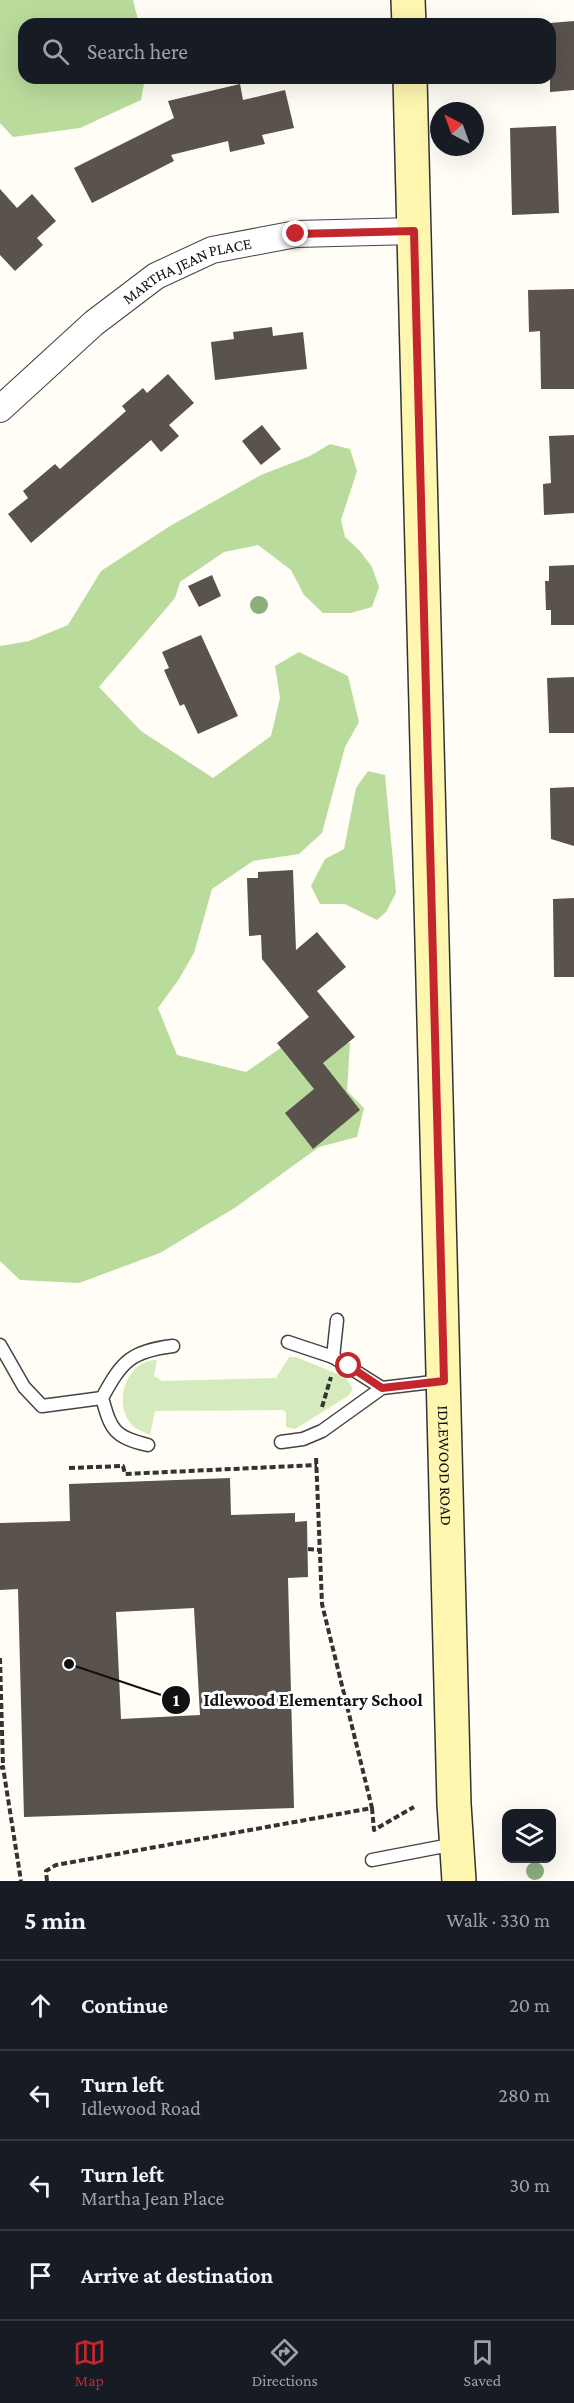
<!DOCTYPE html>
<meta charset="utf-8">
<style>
:root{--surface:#171b24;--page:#242831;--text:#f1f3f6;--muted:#9ea1a6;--line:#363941;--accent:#c4262e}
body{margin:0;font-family:"Crimson Pro",serif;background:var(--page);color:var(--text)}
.controls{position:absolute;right:18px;bottom:18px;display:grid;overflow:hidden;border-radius:12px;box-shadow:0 6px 24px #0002}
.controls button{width:54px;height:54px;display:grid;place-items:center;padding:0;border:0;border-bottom:2px solid var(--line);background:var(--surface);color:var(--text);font:30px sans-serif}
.compass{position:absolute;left:430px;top:102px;width:54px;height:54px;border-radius:50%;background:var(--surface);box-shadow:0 6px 24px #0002;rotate:319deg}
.stop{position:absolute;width:18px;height:18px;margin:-14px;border:4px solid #c4262e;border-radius:50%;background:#fff}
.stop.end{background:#c4262e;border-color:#fff;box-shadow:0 2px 6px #0008}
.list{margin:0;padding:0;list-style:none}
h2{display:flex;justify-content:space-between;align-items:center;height:78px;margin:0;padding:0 24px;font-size:26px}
h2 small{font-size:20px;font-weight:400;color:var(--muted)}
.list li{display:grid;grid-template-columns:39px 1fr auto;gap:18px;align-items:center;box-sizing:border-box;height:90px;padding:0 24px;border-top:2px solid var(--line)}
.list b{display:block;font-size:22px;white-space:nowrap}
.list p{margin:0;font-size:20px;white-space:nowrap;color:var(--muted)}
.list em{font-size:20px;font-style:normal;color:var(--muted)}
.icon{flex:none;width:33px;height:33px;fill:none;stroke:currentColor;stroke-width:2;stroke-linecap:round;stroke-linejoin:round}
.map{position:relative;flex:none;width:574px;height:1881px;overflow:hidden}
.search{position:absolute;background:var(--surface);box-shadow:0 6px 24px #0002;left:18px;right:18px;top:18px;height:66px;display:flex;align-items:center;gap:15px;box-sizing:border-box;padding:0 21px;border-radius:18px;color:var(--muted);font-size:22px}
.sheet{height:438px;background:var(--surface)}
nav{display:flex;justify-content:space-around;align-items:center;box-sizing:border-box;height:84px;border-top:2px solid var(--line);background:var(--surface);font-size:16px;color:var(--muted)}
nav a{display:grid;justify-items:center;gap:3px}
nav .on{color:var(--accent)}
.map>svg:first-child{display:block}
</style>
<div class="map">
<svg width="574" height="1881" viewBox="0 0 574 1881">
<rect width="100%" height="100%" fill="#fffdf5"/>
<path fill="#d5ebbd" d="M 289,1357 L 296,1357 L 345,1377 L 353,1389 L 348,1396 L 295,1429 L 286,1427 L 286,1412 L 283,1410 L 155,1411 L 150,1435 C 145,1432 137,1430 133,1426 C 115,1409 122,1374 143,1363 C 147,1361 153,1360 157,1360 L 154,1376 L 162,1381 L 276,1378 Z"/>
<g fill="#b9dc9c">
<path d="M 0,0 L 133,0 L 139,24 L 24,24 L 24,78 L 145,78 L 141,100 L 80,128 L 13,137 L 0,123 Z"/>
<path d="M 330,444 L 350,449 L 357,471 L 341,520 L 345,537 L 360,551 L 372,567 L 379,587 L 372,607 L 351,613 L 323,613 L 304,595 L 291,570 L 258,545 L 224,552 L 180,582 L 175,598 L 99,687 L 141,731 L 213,778 L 271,736 L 280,698 L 275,666 L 299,652 L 348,676 L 359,722 L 345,747 L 322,833 L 299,854 L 253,861 L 212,889 L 194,953 L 179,979 L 158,1008 L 177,1055 L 246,1072 L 295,1038 L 350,1043 L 347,1091 L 364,1108 L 357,1137 L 319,1147 L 236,1207 L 160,1253 L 79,1283 L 20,1280 L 0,1261 L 0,646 L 29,641 L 68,625 L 101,571 L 170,526 L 261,475 L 310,456 Z"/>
<path d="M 368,771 L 385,775 L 396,893 L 386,912 L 377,920 L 345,904 L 320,904 L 311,886 L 325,859 L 344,849 L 356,788 Z"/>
</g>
<g fill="#5a524d" fill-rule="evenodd">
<path d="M 574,21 L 574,90 L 550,92 L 550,23 Z"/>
<path d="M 240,84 L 243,100 L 285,90 L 294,128 L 262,135 L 265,144 L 230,152 L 228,141 L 171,155 L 174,161 L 92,203 L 74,168 L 174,118 L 168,101 Z"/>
<path d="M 556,126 L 559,213 L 512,215 L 510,128 Z"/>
<path d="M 0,189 L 17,208 L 32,194 L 56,221 L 37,238 L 43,245 L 15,271 L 0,255 Z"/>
<path d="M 574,289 L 574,389 L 541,389 L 540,331 L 529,332 L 528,290 Z"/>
<path d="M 272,327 L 273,336 L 303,332 L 307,369 L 215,380 L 211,342 L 234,339 L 233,332 Z"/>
<path d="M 168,374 L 194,403 L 169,425 L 179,436 L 161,452 L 151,440 L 31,543 L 8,514 L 28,498 L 23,491 L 55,464 L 60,469 L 126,411 L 122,406 L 143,388 L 147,393 Z"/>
<path d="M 262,425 L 281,449 L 261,465 L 242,441 Z"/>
<path d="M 574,435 L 574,513 L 544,515 L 543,484 L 551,483 L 549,436 Z"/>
<path d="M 574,565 L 574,625 L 551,625 L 551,610 L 546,610 L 545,581 L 549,581 L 549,566 Z"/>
<path d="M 212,575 L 221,596 L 199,607 L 188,586 Z"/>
<path d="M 201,635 L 238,716 L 198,734 L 184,704 L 180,706 L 164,670 L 169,668 L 162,652 Z"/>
<path d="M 574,677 L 574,733 L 549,733 L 547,678 Z"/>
<path d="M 574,787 L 574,846 L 551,839 L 550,788 Z"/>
<path d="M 293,870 L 296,950 L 317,932 L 346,967 L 317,991 L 355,1037 L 323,1063 L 360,1110 L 313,1149 L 285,1113 L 314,1089 L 277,1043 L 309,1017 L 262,959 L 261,935 L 249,936 L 247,878 L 258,878 L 258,872 Z"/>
<path d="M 574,898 L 574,977 L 554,977 L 553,899 Z"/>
<path d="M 230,1478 L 231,1515 L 295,1513 L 295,1522 L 307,1521 L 308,1577 L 288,1578 L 294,1808 L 24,1817 L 18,1589 L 0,1590 L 0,1523 L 70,1521 L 69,1484 ZM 194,1608 L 200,1715 L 121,1719 L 116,1612 Z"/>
</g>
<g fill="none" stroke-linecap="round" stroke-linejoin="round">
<g stroke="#444" stroke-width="15">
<g id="lane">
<path d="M 288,1342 L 333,1357 L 382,1388"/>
<path d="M 0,1345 L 24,1387 L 42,1406 L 102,1398"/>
<path d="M 333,1357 L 337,1320"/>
<path d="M 281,1442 L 303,1439 L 322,1431 L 382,1388 L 441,1381"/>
<path d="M 148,1445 C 113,1437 111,1429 102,1398 C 122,1361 131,1351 173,1346"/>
<path d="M 372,1860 L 455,1844"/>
</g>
</g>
<g stroke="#444" stroke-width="28">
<g id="street">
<path id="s1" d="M 0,409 L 94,323 L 156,276 L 212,250 L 296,234 L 414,231"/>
</g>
</g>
<g stroke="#333" stroke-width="36">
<g id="secondary">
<path d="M 408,0 L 409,24"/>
<path id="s2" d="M 410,78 L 454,1804 L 459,1881"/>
</g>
</g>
<g stroke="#333" stroke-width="4" stroke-dasharray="6 3" stroke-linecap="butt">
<path d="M 322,1407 L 331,1377"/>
<path d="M 69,1468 L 123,1466 L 125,1474 L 317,1465"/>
<path d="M 308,1549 L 320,1550"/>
<path d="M 0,1658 L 3,1767"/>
<path d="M 0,1768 L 3,1767 L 21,1881"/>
<path d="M 372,1808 L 374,1830 L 414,1807"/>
<path d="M 47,1881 L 46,1871 L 56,1865 L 372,1808 L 322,1604 L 316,1456"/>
</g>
<use href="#lane" stroke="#fff" stroke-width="12"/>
<use href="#street" stroke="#fff" stroke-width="26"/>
<use href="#secondary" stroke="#fff6b0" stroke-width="33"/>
</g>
<g fill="#8dad7f">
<circle cx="259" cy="605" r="9"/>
<circle cx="535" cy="1871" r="9"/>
</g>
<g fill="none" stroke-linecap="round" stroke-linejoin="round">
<path stroke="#c4262e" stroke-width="8" d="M 296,234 L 414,231 L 444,1381 L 382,1388 L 349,1366"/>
</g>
<g text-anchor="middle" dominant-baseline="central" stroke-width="6" stroke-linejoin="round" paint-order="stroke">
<g font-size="16" fill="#111" stroke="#fff">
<text stroke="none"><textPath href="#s1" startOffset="236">MARTHA JEAN PLACE</textPath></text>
<text stroke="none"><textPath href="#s2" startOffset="1388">IDLEWOOD ROAD</textPath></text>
</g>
</g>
<path fill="none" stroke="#111" stroke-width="2" d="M69 1664L176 1700"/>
<g fill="#111" stroke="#fff" stroke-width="2">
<circle cx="69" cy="1664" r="6"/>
<circle cx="176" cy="1700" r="15"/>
</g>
<g font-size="18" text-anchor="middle" font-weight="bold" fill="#fff">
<text x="176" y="1706">1</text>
</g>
<g font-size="18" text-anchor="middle" font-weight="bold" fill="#111" stroke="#fff" stroke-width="6" stroke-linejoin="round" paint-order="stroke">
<text x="313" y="1706">Idlewood Elementary School</text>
</g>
</svg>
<div class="controls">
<button><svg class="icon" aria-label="layers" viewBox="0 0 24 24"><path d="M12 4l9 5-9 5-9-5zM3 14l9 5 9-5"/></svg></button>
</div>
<svg class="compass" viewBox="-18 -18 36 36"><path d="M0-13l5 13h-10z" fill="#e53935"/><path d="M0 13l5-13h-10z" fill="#9ea1a6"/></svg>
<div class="stop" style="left:349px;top:1366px"></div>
<div class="stop end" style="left:296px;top:234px"></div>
<div class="search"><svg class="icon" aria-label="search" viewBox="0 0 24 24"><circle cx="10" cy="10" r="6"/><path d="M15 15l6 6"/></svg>Search here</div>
</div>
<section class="sheet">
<h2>5 min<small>Walk · 330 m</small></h2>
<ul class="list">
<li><svg class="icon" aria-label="ahead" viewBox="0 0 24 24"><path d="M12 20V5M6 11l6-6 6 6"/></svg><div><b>Continue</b></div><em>20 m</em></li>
<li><svg class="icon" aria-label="left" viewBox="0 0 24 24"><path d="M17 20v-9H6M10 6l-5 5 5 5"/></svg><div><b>Turn left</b><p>Idlewood Road</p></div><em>280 m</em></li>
<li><svg class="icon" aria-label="left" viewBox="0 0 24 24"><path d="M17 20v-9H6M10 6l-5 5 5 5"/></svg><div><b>Turn left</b><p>Martha Jean Place</p></div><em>30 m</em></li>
<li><svg class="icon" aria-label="arrive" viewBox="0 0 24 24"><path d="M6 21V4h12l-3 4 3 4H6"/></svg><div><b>Arrive at destination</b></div></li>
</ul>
</section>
<nav>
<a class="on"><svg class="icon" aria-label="map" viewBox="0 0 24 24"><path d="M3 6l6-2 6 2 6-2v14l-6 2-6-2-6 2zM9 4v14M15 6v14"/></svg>Map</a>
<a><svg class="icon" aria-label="directions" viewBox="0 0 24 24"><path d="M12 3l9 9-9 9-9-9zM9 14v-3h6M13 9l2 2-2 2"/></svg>Directions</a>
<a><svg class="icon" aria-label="saved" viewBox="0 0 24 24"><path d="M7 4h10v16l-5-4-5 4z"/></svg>Saved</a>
</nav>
